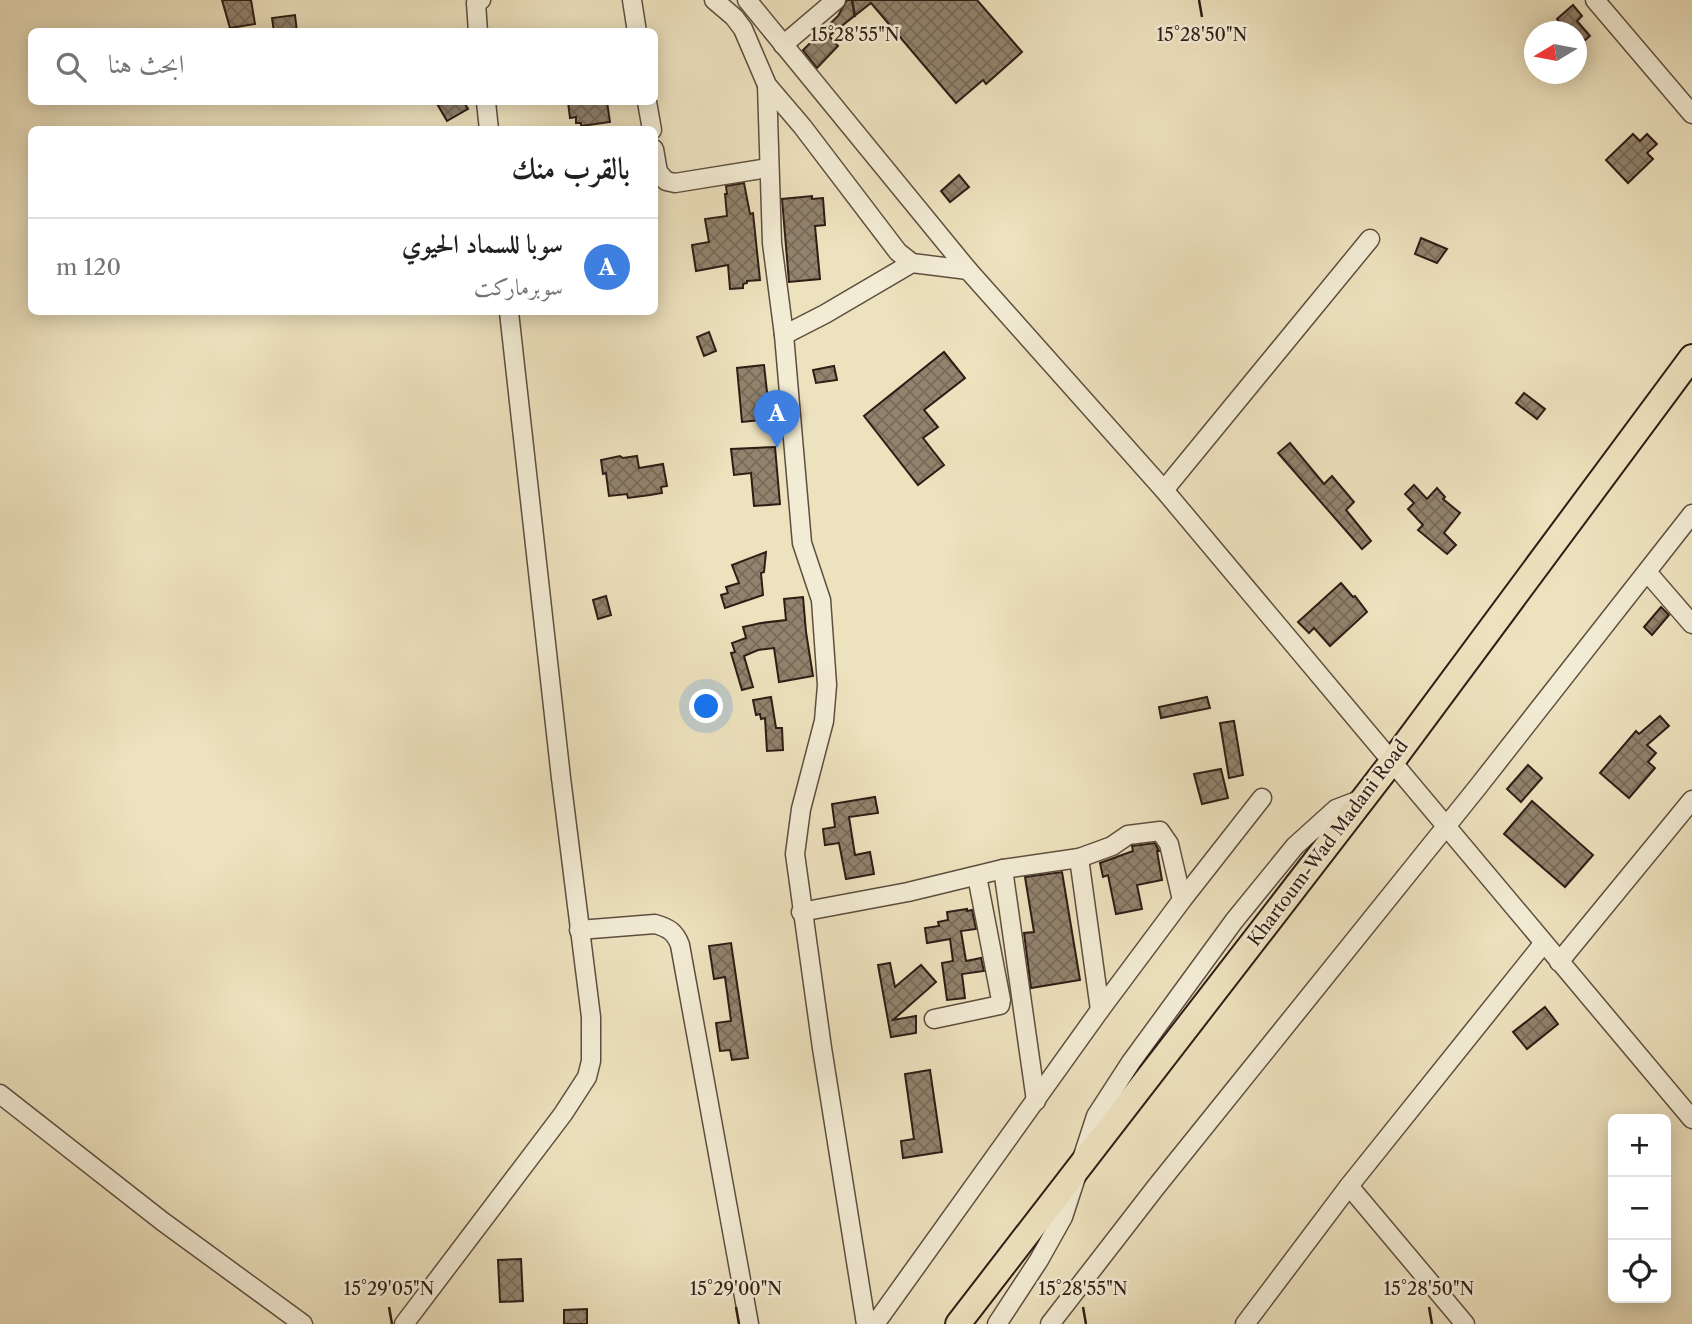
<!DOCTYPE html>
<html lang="ar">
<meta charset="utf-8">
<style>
:root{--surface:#fff;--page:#f2f2f2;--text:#202124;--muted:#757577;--line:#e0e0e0;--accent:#8f2418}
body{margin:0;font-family:"Libre Caslon Text",Amiri,serif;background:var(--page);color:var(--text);direction:rtl}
.controls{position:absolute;right:21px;bottom:21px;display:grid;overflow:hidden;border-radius:10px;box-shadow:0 4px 18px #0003}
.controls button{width:63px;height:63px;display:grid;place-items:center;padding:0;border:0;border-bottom:2px solid var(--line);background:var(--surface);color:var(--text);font:35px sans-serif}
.compass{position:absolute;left:1524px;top:21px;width:63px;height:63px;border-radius:50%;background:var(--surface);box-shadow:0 4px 18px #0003;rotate:260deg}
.you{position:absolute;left:707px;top:707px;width:24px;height:24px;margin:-18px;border:5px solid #fff;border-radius:50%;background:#1a73e8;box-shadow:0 0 0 10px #1a73e833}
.badge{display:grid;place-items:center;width:46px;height:46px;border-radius:50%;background:var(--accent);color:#fff;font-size:23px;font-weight:700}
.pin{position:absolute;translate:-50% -58px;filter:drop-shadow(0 2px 4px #0008)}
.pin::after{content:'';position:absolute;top:37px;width:24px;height:21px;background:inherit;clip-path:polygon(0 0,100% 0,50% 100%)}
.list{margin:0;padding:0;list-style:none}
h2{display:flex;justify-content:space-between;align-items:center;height:91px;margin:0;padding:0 28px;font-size:30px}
h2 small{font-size:23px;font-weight:400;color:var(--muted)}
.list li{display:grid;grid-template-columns:46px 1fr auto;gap:21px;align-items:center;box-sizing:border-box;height:98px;padding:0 28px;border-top:2px solid var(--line)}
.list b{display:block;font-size:26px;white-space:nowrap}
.list p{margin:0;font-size:23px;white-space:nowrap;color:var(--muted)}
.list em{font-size:23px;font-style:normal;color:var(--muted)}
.icon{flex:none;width:38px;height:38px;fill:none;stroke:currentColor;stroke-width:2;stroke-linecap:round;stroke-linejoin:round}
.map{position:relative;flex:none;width:1692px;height:1324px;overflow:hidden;direction:ltr}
.search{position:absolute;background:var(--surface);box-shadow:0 4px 18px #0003;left:28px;top:28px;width:630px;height:77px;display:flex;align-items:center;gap:18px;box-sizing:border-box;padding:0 24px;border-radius:10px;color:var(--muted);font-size:26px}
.panel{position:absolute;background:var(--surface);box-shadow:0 4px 18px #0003;left:28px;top:126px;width:630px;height:189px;border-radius:10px;direction:rtl}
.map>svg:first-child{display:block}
</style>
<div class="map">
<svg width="1692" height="1324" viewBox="0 0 1692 1324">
<defs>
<pattern id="building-cross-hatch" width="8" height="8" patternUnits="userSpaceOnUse" patternTransform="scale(1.75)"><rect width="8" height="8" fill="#91836d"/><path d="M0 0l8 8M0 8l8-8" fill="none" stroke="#776a58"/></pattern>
</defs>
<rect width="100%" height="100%" fill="#ede2be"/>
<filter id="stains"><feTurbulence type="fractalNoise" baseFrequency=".00286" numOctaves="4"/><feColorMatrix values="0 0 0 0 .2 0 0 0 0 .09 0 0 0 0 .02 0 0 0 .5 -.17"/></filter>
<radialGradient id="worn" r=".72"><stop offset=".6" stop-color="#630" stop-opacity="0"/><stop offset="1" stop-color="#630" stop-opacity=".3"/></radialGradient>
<g fill="url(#building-cross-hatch)" stroke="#2e1c15" stroke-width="2">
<path d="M 222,0 L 251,0 L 255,24 L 230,28 Z"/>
<path d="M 847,0 L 977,0 L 1022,52 L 986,84 L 983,80 L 956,103 L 871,3 L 829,36 L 838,46 L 817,68 L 803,50 L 838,16 Z"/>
<path d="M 1573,5 L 1582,16 L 1577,21 L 1590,36 L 1577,47 L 1577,32 L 1567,32 L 1557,19 Z"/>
<path d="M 295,15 L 297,32 L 274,32 L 272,18 Z"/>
<path d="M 436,102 L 464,102 L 468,109 L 447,121 Z"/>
<path d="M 568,102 L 607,102 L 610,122 L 581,126 L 581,123 L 576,123 L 576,117 L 570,118 Z"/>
<path d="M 1633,134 L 1640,141 L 1647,134 L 1657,144 L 1647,153 L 1653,159 L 1628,183 L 1606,160 Z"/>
<path d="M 959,175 L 969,187 L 950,202 L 941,191 Z"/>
<path d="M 744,183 L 750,214 L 753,213 L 760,280 L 747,281 L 747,283 L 743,284 L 743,288 L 730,289 L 728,265 L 696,271 L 692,245 L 709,242 L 705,219 L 727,216 L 725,194 L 727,194 L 726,186 Z"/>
<path d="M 812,196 L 812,199 L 823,198 L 825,225 L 815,226 L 820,279 L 789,282 L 782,199 Z"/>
<path d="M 1421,238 L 1447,249 L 1437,263 L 1415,254 Z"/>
<path d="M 709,332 L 716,351 L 704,356 L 697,337 Z"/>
<path d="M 944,352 L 965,378 L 924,410 L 938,427 L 923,438 L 944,465 L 918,485 L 864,416 Z"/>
<path d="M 764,365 L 770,419 L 742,422 L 737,368 Z"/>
<path d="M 834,366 L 837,380 L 816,383 L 813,370 Z"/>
<path d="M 1524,393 L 1545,409 L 1537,419 L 1516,403 Z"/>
<path d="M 1290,443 L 1324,484 L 1332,476 L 1354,502 L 1346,510 L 1371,541 L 1362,549 L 1278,453 Z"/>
<path d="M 775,447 L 780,504 L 754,506 L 751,473 L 734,475 L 731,449 Z"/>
<path d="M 620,456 L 623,458 L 637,456 L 639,468 L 663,464 L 667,486 L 661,487 L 662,493 L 650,495 L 628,498 L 627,494 L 609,496 L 606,473 L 603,474 L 601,460 Z"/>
<path d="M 1414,485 L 1427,499 L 1437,488 L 1445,497 L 1443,499 L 1460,513 L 1444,533 L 1456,545 L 1447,554 L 1418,530 L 1423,525 L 1408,509 L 1414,503 L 1405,494 Z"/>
<path d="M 766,552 L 764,572 L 761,573 L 763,595 L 725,608 L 721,595 L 728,593 L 726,587 L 739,583 L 732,565 Z"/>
<path d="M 1341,583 L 1353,597 L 1355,596 L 1367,612 L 1330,646 L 1314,628 L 1309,633 L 1298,622 Z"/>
<path d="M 606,596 L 611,615 L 598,619 L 593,600 Z"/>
<path d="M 803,597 L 806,632 L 813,676 L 779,682 L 774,648 L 758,650 L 744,656 L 753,687 L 742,690 L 731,653 L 735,652 L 732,643 L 746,638 L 743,627 L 761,623 L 786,620 L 784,599 Z"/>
<path d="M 1661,607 L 1669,615 L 1652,635 L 1644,627 Z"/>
<path d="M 771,697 L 776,728 L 782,728 L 783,750 L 767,751 L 765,718 L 761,719 L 760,714 L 756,715 L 753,700 Z"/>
<path d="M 1207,697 L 1210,708 L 1161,718 L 1159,707 Z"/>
<path d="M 1660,716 L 1669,726 L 1647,745 L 1656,753 L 1648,762 L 1655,768 L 1629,798 L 1600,773 L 1636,731 L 1639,734 Z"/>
<path d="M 1234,721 L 1243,775 L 1229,778 L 1220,723 Z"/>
<path d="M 1528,765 L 1542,778 L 1521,802 L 1507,789 Z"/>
<path d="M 1221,769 L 1228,798 L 1202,804 L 1194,774 Z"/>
<path d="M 875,797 L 878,813 L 849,817 L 855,855 L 870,852 L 874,874 L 846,879 L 839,843 L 825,845 L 823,829 L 835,827 L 832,804 Z"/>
<path d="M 1532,801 L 1593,855 L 1565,887 L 1504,834 Z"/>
<path d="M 1155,843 L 1159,851 L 1157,851 L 1162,880 L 1137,885 L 1142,909 L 1116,914 L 1108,875 L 1103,877 L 1100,863 L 1133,851 L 1132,846 Z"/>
<path d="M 1062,872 L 1080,980 L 1031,988 L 1024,933 L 1034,932 L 1025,877 Z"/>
<path d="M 967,909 L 967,911 L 972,910 L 976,929 L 961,931 L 966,961 L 981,958 L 984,971 L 962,974 L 965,998 L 947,1000 L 942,963 L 953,961 L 950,939 L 927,943 L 925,928 L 939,926 L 938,922 L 948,920 L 947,912 Z"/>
<path d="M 731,943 L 748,1058 L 732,1060 L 730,1050 L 720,1051 L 716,1023 L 731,1021 L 725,977 L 714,979 L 709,946 Z"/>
<path d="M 890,963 L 895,987 L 921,965 L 936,982 L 893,1020 L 916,1016 L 916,1033 L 891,1037 L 878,965 Z"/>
<path d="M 1545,1007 L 1558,1024 L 1527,1049 L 1513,1032 Z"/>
<path d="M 930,1070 L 942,1152 L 903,1158 L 901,1141 L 914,1139 L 905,1074 Z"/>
<path d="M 521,1259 L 523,1301 L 500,1302 L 498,1260 Z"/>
<path d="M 587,1309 L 587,1324 L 564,1324 L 564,1310 Z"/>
</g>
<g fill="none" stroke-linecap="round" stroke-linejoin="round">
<g stroke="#5e4e3f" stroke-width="21">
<g id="minor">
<path d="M 632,0 L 637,32"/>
<path d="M 714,0 L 734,17 L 743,29 L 767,85 L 802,126 L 898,252 L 912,263 L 968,270"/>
<path d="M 747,0 L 968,270 L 1164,490 L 1692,1119"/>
<path d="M 1595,0 L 1692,114"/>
<path d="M 478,32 L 476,3 L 481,0"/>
<path d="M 783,45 L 836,0"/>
<path d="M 767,85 L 772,243 L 784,335"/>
<path d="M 486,102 L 489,130"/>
<path d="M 647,102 L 652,130"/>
<path d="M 654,149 L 658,172 L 666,181 L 675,183 L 768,168"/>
<path d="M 1164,490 L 1370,239"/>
<path d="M 1647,572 L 1692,624"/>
<path d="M 1079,858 L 1100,1010"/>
<path d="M 1003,869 L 1036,1101"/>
<path d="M 801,912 L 908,892 L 1003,869 L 1079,858 L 1112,846 L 1128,835 L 1160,831 L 1169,844 L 1182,900"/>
<path d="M 579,930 L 655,924 C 669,928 675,932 680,945 L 749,1324"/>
<path d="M 1559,962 L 1692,800"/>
<path d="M 934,1019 L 1000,1005 L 1001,1000 L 977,876"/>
<path d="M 0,1094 L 162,1221 L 303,1324"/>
<path d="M 1349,1186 L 1465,1324"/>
<path d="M 404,1324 L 563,1114 L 587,1077 L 591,1061 L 591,1017 L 561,778 L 509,312"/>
<path d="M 866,1324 L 822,1048 L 795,854 L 801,809 L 824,721 L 827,685 L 821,600 L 802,543 L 784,335 L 825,314 L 912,263"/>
<path d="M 875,1324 L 1100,1010 L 1182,900 L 1262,798"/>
<path d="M 997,1324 L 1039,1260 L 1063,1217 L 1096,1116 L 1131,1062 L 1234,921 L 1295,846 L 1336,809 L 1362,799"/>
<path d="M 1050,1324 L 1156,1187 L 1477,788 L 1692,514"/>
<path d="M 1245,1324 L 1349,1186 L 1543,944"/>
</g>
</g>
<g stroke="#2e1c15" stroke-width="28">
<path id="highway" d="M 958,1324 L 1391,763 L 1692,357"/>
</g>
<use href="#minor" stroke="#f3ecd5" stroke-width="18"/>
<use href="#highway" stroke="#ede2be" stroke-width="24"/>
</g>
<path fill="none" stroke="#2e1c15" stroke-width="2.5" d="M 852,0 L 855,17M 1199,0 L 1202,17M 389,1307 L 392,1324M 736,1307 L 739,1324M 1083,1307 L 1086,1324M 1429,1307 L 1432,1324"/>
<g text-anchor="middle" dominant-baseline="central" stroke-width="5" stroke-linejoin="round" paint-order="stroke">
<g font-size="18" fill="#2e1c15" stroke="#f3ecd5">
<text transform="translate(1328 843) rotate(-53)">Khartoum-Wad Madani Road</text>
</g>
</g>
<g font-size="18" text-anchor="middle" fill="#2e1c15" stroke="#f3ecd5" stroke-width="5" stroke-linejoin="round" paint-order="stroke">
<text x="855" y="41">15°28'55"N</text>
<text x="1202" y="41">15°28'50"N</text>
<text x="389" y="1295">15°29'05"N</text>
<text x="736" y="1295">15°29'00"N</text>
<text x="1083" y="1295">15°28'55"N</text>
<text x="1429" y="1295">15°28'50"N</text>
</g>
<rect width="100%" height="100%" filter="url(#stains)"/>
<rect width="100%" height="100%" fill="url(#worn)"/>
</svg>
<div class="controls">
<button>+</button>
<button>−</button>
<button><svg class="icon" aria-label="locate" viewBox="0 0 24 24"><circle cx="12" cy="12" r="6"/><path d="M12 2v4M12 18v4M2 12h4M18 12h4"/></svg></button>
</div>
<svg class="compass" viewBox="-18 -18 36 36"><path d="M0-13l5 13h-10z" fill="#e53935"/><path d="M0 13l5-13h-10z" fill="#757577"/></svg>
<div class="you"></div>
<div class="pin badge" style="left:777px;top:448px;background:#3f7fe0">A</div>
<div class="search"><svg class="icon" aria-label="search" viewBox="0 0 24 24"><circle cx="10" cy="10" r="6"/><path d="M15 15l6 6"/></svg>ابحث هنا</div>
<section class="panel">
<h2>بالقرب منك<small></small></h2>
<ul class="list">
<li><span class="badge" style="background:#3f7fe0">A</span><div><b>سوبا للسماد الحيوي</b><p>سوبرماركت</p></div><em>120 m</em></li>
</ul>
</section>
</div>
